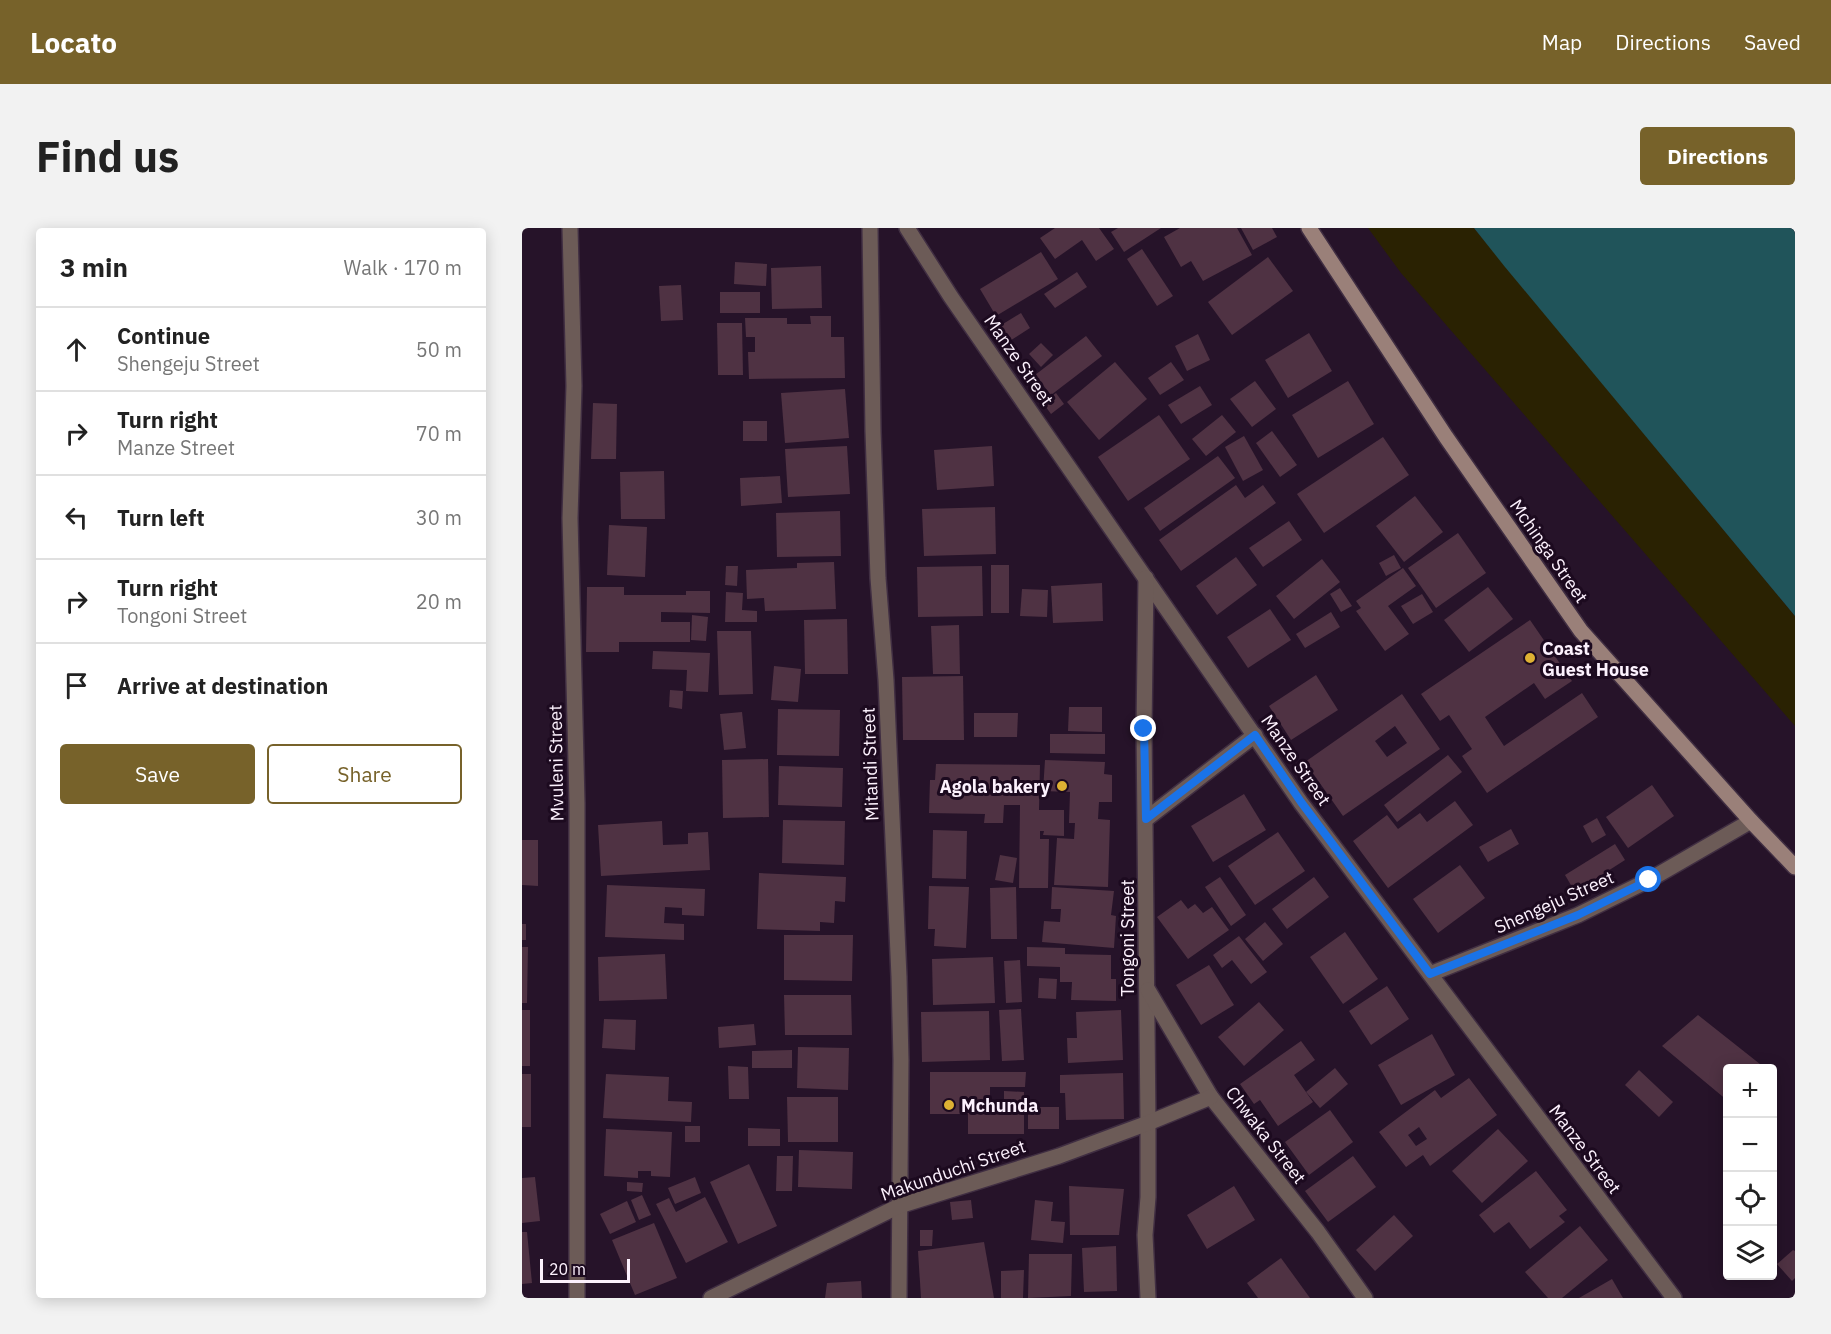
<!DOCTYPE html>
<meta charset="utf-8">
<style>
:root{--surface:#fff;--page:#f2f2f2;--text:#222;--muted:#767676;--line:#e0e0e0;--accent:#77622a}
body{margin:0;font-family:"IBM Plex Sans",sans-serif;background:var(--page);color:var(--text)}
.controls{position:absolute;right:18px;bottom:18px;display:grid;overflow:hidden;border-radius:6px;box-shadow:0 3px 15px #0003}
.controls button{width:54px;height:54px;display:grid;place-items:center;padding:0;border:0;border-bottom:2px solid var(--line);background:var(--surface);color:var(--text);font:30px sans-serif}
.scale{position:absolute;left:18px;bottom:15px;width:90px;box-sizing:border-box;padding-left:6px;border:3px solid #fcf1fd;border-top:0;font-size:16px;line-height:21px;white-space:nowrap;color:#fcf1fd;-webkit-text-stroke:4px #1c0a1f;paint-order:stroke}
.stop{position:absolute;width:18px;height:18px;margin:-14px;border:4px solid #1a73e8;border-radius:50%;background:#fff}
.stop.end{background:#1a73e8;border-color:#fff;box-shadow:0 2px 6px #0008}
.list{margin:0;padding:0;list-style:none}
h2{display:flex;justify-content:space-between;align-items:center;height:78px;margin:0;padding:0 24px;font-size:26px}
h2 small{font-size:20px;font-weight:400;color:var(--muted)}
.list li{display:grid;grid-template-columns:39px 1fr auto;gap:18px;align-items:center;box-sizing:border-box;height:84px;padding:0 24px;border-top:2px solid var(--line)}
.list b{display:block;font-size:22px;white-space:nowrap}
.list p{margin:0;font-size:20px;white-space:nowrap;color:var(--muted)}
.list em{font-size:20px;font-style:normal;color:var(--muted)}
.actions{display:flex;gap:12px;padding:18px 24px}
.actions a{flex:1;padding:14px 0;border:2px solid var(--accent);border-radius:6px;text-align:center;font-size:21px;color:var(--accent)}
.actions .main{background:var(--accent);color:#fff}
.icon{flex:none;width:33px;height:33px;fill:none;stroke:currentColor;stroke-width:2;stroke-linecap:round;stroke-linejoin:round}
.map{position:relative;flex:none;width:1273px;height:1070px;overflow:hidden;border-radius:6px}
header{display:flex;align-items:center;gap:36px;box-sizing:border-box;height:84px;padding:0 30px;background:var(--accent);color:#fff}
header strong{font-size:28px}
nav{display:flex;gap:33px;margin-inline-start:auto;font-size:21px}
.intro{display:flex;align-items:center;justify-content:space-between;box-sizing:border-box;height:144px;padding:0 36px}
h1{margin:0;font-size:42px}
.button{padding:15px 27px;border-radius:6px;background:var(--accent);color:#fff;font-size:21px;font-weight:700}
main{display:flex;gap:36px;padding:0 36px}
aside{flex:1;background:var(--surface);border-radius:6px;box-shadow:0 3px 15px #0003}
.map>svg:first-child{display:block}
</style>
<header>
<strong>Locato</strong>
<nav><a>Map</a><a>Directions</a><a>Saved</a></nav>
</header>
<div class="intro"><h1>Find us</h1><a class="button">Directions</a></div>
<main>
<aside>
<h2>3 min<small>Walk · 170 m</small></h2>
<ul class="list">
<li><svg class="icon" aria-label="ahead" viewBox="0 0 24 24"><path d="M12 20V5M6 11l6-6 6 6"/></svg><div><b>Continue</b><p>Shengeju Street</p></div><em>50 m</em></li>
<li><svg class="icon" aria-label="right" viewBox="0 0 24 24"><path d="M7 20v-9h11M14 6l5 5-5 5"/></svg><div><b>Turn right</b><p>Manze Street</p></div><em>70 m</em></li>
<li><svg class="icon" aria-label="left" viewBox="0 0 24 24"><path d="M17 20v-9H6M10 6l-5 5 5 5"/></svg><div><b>Turn left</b></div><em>30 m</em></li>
<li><svg class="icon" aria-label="right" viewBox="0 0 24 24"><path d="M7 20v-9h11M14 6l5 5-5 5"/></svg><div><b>Turn right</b><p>Tongoni Street</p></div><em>20 m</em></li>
<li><svg class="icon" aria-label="arrive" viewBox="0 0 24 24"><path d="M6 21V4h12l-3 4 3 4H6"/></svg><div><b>Arrive at destination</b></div></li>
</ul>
<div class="actions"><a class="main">Save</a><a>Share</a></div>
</aside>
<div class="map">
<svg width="1273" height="1070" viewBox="0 0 1273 1070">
<rect width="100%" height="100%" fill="#261329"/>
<path fill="#2a2202" d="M 846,0 L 952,0 L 1273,388 L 1273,498 L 879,45 Z"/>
<path fill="#20545a" d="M 952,0 L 1273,0 L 1273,388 L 983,39 Z"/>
<g fill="#4f3243" fill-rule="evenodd">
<path d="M 533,0 L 577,0 L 592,21 L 574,33 L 560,12 L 533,31 L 518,10 Z"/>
<path d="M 596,0 L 639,0 L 602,24 L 589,4 Z"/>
<path d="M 658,0 L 715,0 L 730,27 L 681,53 L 669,33 L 659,39 L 642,9 Z"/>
<path d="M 719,0 L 750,0 L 755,9 L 731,22 Z"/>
<path d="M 620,21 L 651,68 L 635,78 L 605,31 Z"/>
<path d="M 519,24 L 536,51 L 474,88 L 458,61 Z"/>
<path d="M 746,29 L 771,63 L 710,107 L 686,74 Z"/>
<path d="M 213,34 L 245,36 L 244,58 L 212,56 Z"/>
<path d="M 299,38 L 300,80 L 250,81 L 249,40 Z"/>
<path d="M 555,44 L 565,59 L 533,80 L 522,66 Z"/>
<path d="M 159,57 L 161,92 L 139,93 L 137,58 Z"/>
<rect x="198" y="64" width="40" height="21"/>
<path d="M 499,85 L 508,100 L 486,114 L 476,99 Z"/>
<path d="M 288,88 L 309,88 L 309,109 L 322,109 L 323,150 L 227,151 L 226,124 L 233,124 L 233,109 L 224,109 L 223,90 L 265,90 L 265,96 L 289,96 Z"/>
<path d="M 195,95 L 220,95 L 221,147 L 196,147 Z"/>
<path d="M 787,105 L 810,143 L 766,170 L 743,132 Z"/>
<path d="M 676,106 L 688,132 L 665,143 L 653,118 Z"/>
<path d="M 564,108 L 580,128 L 529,167 L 513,147 Z"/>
<path d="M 519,115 L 531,127 L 519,139 L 507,126 Z"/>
<path d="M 593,134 L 625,171 L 577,212 L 545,174 Z"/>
<path d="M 649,134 L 662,152 L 638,167 L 626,150 Z"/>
<path d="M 733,153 L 754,181 L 730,199 L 708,171 Z"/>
<path d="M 826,153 L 852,196 L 796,230 L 770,187 Z"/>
<path d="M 678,158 L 690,177 L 659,196 L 646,177 Z"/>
<path d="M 323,161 L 327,210 L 263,215 L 259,165 Z"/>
<path d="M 534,165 L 542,176 L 529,186 L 521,175 Z"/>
<path d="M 71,175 L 95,176 L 94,231 L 69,231 Z"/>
<path d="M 637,187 L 668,231 L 606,273 L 576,229 Z"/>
<path d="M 700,187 L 714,204 L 684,228 L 670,211 Z"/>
<rect x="221" y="193" width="24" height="20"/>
<path d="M 750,203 L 775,237 L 758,249 L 734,215 Z"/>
<path d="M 722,208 L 741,242 L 721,253 L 703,219 Z"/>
<path d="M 861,209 L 887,247 L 802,305 L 775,266 Z"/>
<path d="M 325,218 L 328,266 L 266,269 L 263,221 Z"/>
<path d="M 470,218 L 472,258 L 415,262 L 412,222 Z"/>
<path d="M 696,228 L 713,250 L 638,303 L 622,280 Z"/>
<path d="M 142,243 L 143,291 L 99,291 L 98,244 Z"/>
<path d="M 258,248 L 260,275 L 219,278 L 218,250 Z"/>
<path d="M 714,257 L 723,270 L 741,257 L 754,275 L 659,343 L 637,312 Z"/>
<path d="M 893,268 L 921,304 L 882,334 L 854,298 Z"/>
<path d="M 473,279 L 474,326 L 402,328 L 400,281 Z"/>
<path d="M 318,283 L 319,328 L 255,329 L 254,285 Z"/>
<path d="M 767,293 L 780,312 L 741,339 L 727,320 Z"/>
<path d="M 87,297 L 125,299 L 123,349 L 85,347 Z"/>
<path d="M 936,305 L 964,345 L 914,380 L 886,340 Z"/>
<path d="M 872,327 L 879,340 L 864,348 L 857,335 Z"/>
<path d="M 714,329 L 735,357 L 695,387 L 674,358 Z"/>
<path d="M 800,331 L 818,354 L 772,391 L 754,368 Z"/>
<path d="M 312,334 L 314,381 L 243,383 L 242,370 L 225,371 L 224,342 L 275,340 L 275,335 Z"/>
<rect x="469" y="337" width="18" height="48"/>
<path d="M 204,338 L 216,338 L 215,358 L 203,357 Z"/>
<path d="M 460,338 L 461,388 L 396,389 L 395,339 Z"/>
<path d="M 881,340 L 894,358 L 866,378 L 887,406 L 863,423 L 834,383 L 839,380 L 834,373 Z"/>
<path d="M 580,355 L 581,393 L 531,395 L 529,358 Z"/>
<path d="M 65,359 L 102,359 L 102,367 L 164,367 L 164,363 L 188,363 L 188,385 L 139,384 L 139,394 L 168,394 L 168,414 L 97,414 L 97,424 L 64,424 Z"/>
<path d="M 966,359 L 991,391 L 947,424 L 922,392 Z"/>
<path d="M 818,360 L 830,378 L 819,384 L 808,366 Z"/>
<path d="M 500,361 L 526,362 L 525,389 L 498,388 Z"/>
<path d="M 204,364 L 221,365 L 220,382 L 235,383 L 235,394 L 203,394 Z"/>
<path d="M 900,366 L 911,384 L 891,396 L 879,378 Z"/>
<path d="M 748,381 L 769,412 L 726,440 L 705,409 Z"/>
<path d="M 809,384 L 818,399 L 783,420 L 774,406 Z"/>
<path d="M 170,387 L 186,389 L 184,413 L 169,412 Z"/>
<path d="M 325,391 L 326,446 L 283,446 L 282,392 Z"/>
<path d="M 1008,392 L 1050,453 L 1023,471 L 1012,455 L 963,489 L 982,518 L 1060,465 L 1076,489 L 965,565 L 940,528 L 950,521 L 927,487 L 918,493 L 899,466 Z"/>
<path d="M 437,397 L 438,446 L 411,446 L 409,398 Z"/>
<path d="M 195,403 L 229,403 L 231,466 L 197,467 Z"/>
<path d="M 131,423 L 188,425 L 186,464 L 164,463 L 165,442 L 130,441 Z"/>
<path d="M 252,438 L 279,441 L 276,474 L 249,472 Z"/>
<path d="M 794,447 L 816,482 L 769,512 L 747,478 Z"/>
<path d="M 441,448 L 442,512 L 381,512 L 380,449 Z"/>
<path d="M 148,462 L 161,463 L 160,481 L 147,479 Z"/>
<path d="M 880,466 L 918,521 L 821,588 L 783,534 ZM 873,498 L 885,515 L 865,529 L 853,513 Z"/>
<path d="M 547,479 L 580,479 L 580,504 L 546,503 Z"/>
<path d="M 256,481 L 318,482 L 317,528 L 255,527 Z"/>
<path d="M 220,484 L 224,520 L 202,522 L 198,486 Z"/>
<path d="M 452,485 L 496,485 L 495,509 L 452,509 Z"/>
<path d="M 528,506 L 583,506 L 583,526 L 528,525 Z"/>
<path d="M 926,527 L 940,544 L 875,594 L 862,577 Z"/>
<path d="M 246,531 L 247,589 L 201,590 L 200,532 Z"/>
<path d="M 523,532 L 583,534 L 582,546 L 590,547 L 590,574 L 577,574 L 576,591 L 588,592 L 586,659 L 532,657 L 535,610 L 552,611 L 553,595 L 547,595 L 548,564 L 521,563 Z"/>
<path d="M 414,536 L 518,537 L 517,582 L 542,582 L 542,608 L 521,607 L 522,603 L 518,603 L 518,611 L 527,611 L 526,660 L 497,660 L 498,577 L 482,577 L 481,595 L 462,595 L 463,586 L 407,585 L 408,552 L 413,552 Z"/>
<path d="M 257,538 L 321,540 L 320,579 L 256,577 Z"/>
<path d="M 1130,557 L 1152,588 L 1106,620 L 1084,589 Z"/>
<path d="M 722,566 L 744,602 L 691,634 L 669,598 Z"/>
<path d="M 933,573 L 951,597 L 866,660 L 831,613 L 865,587 L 876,601 L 898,585 L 905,594 Z"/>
<path d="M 1075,590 L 1084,607 L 1070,615 L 1061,598 Z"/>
<path d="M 261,592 L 323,593 L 322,637 L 260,635 Z"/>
<path d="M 140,593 L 141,617 L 166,616 L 166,605 L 186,604 L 188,642 L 79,648 L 76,597 Z"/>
<path d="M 989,601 L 997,616 L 966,634 L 957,619 Z"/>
<path d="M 411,602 L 445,603 L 444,651 L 410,650 Z"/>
<path d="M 756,604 L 783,643 L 733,677 L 706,638 Z"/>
<path d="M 0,612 L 16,612 L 16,658 L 0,657 Z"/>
<path d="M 1093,616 L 1103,632 L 1053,664 L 1043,647 Z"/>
<path d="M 478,627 L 495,630 L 491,655 L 473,652 Z"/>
<path d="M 938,637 L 963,670 L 916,705 L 891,671 Z"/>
<path d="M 237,645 L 324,649 L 323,674 L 313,673 L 312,695 L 298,694 L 298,703 L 235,701 Z"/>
<path d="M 698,649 L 724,687 L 709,698 L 683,659 Z"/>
<path d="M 792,649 L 807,669 L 765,701 L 750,681 Z"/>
<path d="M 85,657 L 183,661 L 182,688 L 160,687 L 160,680 L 143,679 L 142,695 L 162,696 L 162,712 L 83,709 Z"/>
<path d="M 407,658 L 447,659 L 444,720 L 412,718 L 413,701 L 406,701 Z"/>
<path d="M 494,659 L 495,711 L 469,711 L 468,660 Z"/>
<path d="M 530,659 L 592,663 L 589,687 L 594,688 L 592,720 L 520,714 L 522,693 L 538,694 L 539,681 L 529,681 Z"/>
<path d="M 659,672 L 666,681 L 673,676 L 681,685 L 690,679 L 707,702 L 666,731 L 635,689 Z"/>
<path d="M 743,694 L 761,716 L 741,733 L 723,711 Z"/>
<rect x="0" y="696" width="4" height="16"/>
<path d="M 823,704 L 856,751 L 821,776 L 788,729 Z"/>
<path d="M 262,707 L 331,707 L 330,753 L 262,752 Z"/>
<path d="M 717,708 L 745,744 L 729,756 L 710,732 L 700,740 L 691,727 Z"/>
<path d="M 0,719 L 6,719 L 5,775 L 0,775 Z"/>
<path d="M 505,719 L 543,720 L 543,726 L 589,727 L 589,751 L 594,751 L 594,773 L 549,772 L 550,754 L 538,754 L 538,739 L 505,738 Z"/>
<path d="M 143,726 L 145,771 L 77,773 L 76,729 Z"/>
<path d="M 471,729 L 473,775 L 411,777 L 410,731 Z"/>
<path d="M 498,732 L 500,774 L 484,775 L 482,733 Z"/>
<path d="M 687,737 L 712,777 L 679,797 L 654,757 Z"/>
<path d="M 517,750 L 535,751 L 534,771 L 516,770 Z"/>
<path d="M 865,758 L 887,791 L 849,817 L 827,783 Z"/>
<path d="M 262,767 L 329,767 L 330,807 L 263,807 Z"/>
<path d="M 737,774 L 762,802 L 722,838 L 696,809 Z"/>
<path d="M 499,781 L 502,832 L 480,833 L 477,782 Z"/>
<rect x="0" y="782" width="8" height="56"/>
<path d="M 599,782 L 601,832 L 546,835 L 545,810 L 555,810 L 554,784 Z"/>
<path d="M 467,783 L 468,832 L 400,834 L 399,784 Z"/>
<path d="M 1176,787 L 1243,840 L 1206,840 L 1206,873 L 1140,818 Z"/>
<path d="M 82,791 L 114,792 L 113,822 L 80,820 Z"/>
<path d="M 232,796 L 234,817 L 197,820 L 196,799 Z"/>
<path d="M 910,806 L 933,847 L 879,877 L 856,837 Z"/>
<path d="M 779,813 L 793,832 L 772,847 L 791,874 L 756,898 L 738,872 L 732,876 L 718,856 Z"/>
<path d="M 276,819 L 327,820 L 326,862 L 275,860 Z"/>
<path d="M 270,822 L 270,840 L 230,840 L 230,823 Z"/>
<path d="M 206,838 L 226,839 L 227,871 L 207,871 Z"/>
<path d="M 813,840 L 826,856 L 798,880 L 784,864 Z"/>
<path d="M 1117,842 L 1151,874 L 1137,889 L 1103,857 Z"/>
<path d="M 408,844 L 504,844 L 503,859 L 468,859 L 468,875 L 482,875 L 482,863 L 502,864 L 502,906 L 446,906 L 446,886 L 408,886 Z"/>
<path d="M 601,845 L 602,891 L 544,892 L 543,865 L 538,865 L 538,847 Z"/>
<rect x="0" y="846" width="9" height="53"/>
<path d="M 84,846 L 147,849 L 146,873 L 170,874 L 169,894 L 81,890 Z"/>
<path d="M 947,850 L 975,887 L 908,938 L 901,927 L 884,939 L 857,904 L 913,862 L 919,870 ZM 897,899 L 905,911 L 894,918 L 886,907 Z"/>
<path d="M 265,869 L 316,869 L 316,914 L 266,914 Z"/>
<rect x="506" y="879" width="31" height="22"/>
<path d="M 808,882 L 831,914 L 787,947 L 763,914 Z"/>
<rect x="163" y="898" width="15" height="16"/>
<path d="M 226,900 L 258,901 L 258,918 L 226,918 Z"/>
<path d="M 84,901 L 150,904 L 148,949 L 129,948 L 129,943 L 116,943 L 116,950 L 82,948 Z"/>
<path d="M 976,901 L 1006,933 L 960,975 L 930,943 Z"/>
<path d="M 277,922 L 331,924 L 330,961 L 276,959 Z"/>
<path d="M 255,928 L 271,928 L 270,963 L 254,963 Z"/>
<path d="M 831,928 L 854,959 L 806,994 L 783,963 Z"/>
<path d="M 227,936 L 255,998 L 216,1016 L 188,954 Z"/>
<path d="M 1014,943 L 1045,982 L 1037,988 L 1043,994 L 1008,1021 L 987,994 L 972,1005 L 957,987 Z"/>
<path d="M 13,949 L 18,993 L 0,995 L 0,950 Z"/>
<path d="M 173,949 L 179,965 L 153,976 L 146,960 Z"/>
<path d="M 105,954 L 121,955 L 120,964 L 105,963 Z"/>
<path d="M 547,958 L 602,961 L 597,1007 L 548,1007 Z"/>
<path d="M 712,958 L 733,992 L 685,1021 L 665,987 Z"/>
<path d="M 120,967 L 129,987 L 117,992 L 109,972 Z"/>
<path d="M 183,969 L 206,1014 L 164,1035 L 134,976 L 147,970 L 154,984 Z"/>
<path d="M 449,972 L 451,990 L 430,992 L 428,974 Z"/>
<path d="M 513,972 L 531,974 L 529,993 L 543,994 L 541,1015 L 509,1012 Z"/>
<path d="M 105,973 L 114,994 L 88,1006 L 78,986 Z"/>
<path d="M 872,987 L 891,1008 L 853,1043 L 834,1022 Z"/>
<path d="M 132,995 L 155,1050 L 113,1067 L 90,1012 Z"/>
<path d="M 1058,998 L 1086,1032 L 1040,1070 L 1026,1070 L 1003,1044 Z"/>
<path d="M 398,1002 L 411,1002 L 410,1018 L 398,1018 Z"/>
<path d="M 0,1004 L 5,1004 L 10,1055 L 0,1056 Z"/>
<path d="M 462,1014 L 472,1070 L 399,1070 L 396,1023 Z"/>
<path d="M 594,1018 L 595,1063 L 562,1064 L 560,1020 Z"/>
<path d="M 1271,1022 L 1273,1023 L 1273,1050 L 1270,1053 L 1255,1036 Z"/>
<path d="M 507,1026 L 550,1026 L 549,1068 L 506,1070 Z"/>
<path d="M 759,1030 L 788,1070 L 736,1070 L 725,1055 Z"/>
<path d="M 502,1042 L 501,1070 L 479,1070 L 479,1043 Z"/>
<path d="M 1090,1051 L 1101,1070 L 1057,1070 Z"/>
<path d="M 339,1053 L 340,1070 L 303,1070 L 305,1055 Z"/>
</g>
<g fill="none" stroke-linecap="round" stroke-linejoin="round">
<g stroke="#402e42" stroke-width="18">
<g id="street">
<path d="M 48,0 L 52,158 L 48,290 L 55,575 L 55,1070"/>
<path d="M 348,0 L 351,203 L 356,350 L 364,452 L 377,749 L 379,832 L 377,1070"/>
<path d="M 385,0 L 429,69 L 779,575 L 1152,1070"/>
<path d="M 624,350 L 622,501 L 626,895 L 626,969 L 623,1007 L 626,1070"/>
<path d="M 624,591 L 733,507"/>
<path d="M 908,746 L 1056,687 L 1127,652 L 1229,593"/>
<path d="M 626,762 L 689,869 L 796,1004 L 843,1070"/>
<path d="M 189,1070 L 377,978 L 537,928 L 626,895 L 689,869"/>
</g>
</g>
<g stroke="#402e42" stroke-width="18">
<path id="secondary" d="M 787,0 L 924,209 L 1059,403 L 1229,593 L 1273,639"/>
</g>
<use href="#street" stroke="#6c5b57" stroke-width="15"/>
<use href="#secondary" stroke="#9a8079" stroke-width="15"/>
</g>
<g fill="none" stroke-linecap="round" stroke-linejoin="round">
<path stroke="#1a73e8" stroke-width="8" d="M 622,501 L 624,591 L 733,507 L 779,574 L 908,746 L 1056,687 L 1127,652"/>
</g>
<g fill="#deb133" stroke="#1c0a1f" stroke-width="2">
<circle cx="1008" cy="430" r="6"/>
<circle cx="540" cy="558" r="6"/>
<circle cx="427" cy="877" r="6"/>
</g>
<g text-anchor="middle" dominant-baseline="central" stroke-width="6" stroke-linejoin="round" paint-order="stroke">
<g font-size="18" fill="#fcf1fd" stroke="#1c0a1f">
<text transform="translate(497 132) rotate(55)">Manze Street</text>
<text transform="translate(1027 323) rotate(55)">Mchinga Street</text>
<text transform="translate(774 532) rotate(55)">Manze Street</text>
<text transform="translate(34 535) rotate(-91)">Mvuleni Street</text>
<text transform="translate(348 536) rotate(-92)">Mitandi Street</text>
<text transform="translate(1032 674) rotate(-24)">Shengeju Street</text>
<text transform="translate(605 710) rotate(-90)">Tongoni Street</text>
<text transform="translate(744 907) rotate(52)">Chwaka Street</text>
<text transform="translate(1063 921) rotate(53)">Manze Street</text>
<text transform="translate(431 942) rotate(-19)">Makunduchi Street</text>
</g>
<g font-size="18" font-weight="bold" fill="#fcf1fd" stroke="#1c0a1f" text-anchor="start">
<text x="1020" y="420">Coast<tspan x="1020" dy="21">Guest House</tspan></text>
<text x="528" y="558" text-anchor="end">Agola bakery</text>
<text x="439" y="877">Mchunda</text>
</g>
</g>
</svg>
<div class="controls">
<button>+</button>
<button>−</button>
<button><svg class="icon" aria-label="locate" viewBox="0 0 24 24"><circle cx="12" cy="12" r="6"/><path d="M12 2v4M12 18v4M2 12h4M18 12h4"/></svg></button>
<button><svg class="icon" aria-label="layers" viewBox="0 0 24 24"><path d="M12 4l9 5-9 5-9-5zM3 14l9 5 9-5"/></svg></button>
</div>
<div class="scale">20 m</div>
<div class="stop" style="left:1127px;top:652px"></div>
<div class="stop end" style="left:622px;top:501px"></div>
</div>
</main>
